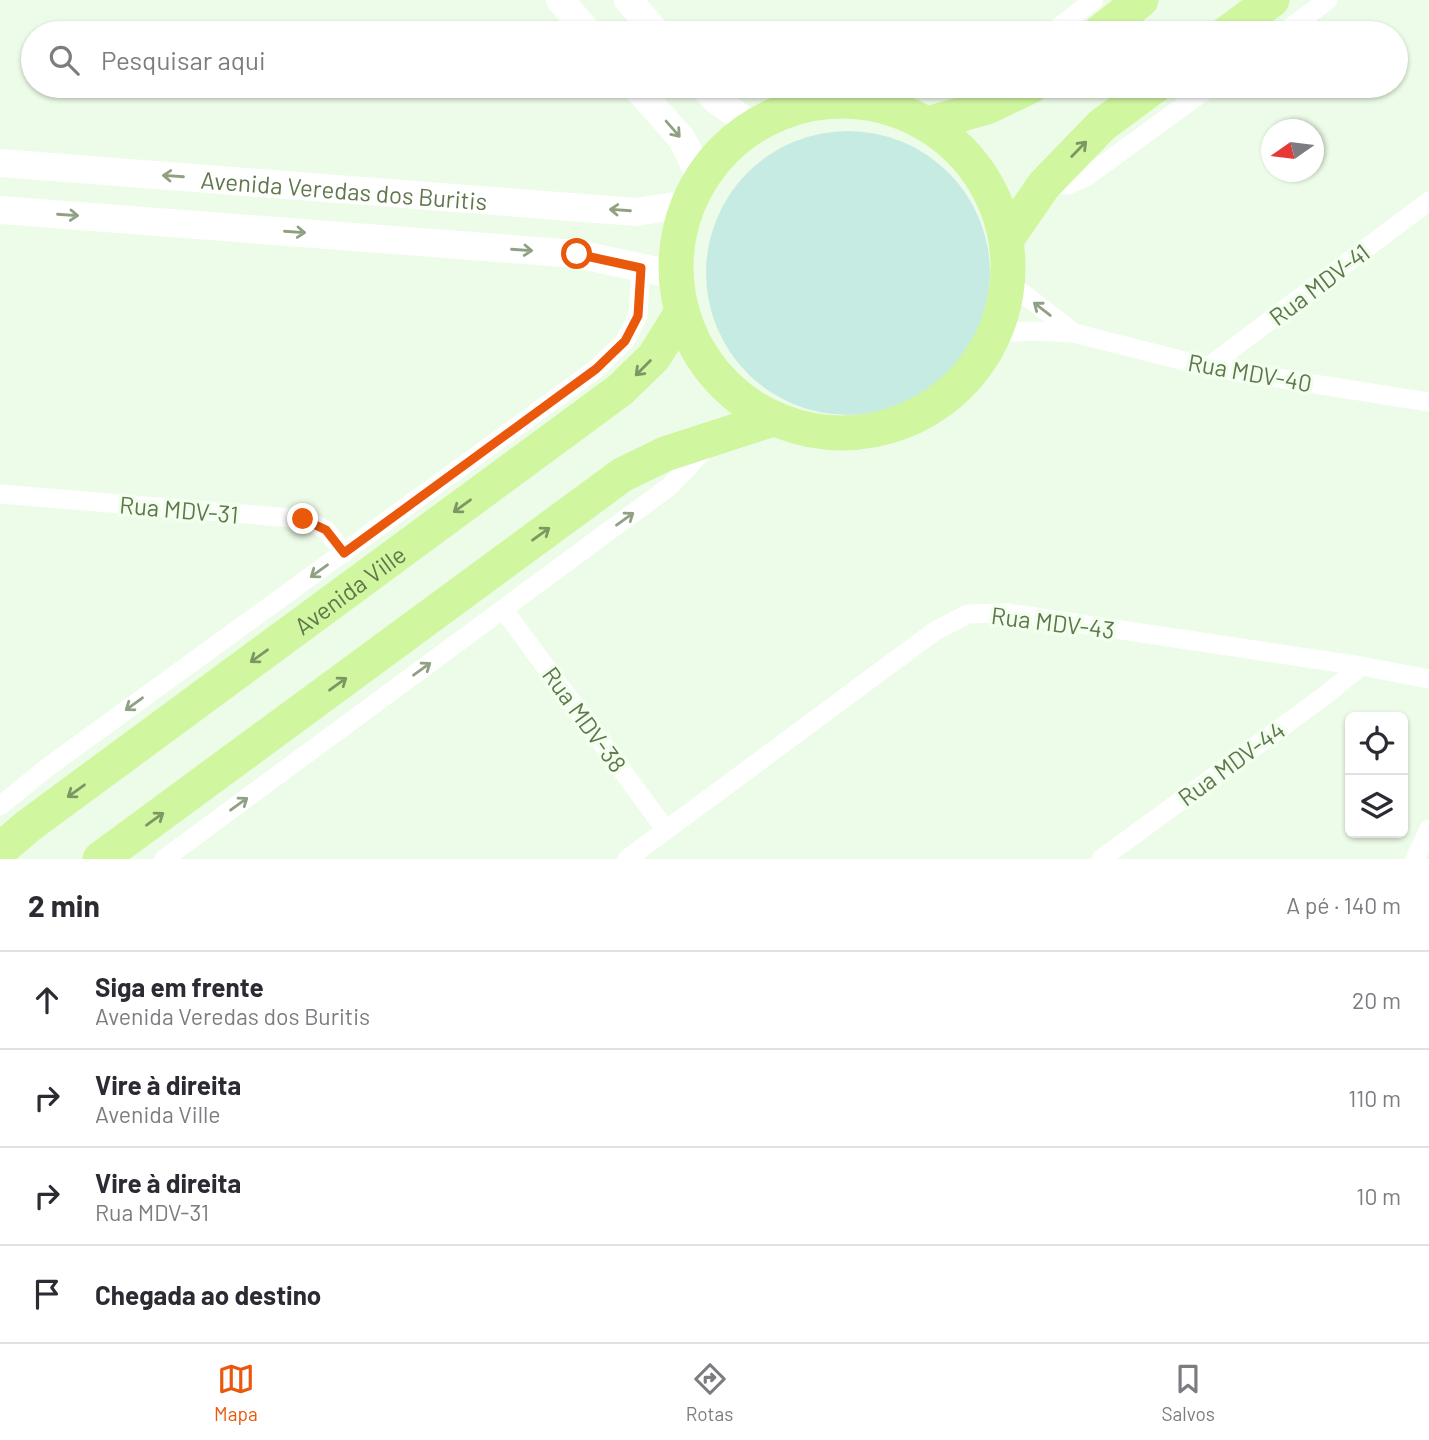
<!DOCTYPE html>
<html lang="pt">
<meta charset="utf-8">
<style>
:root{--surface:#fff;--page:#f7f7f7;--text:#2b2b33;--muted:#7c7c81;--line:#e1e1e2;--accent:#ea580c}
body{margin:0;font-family:Barlow,sans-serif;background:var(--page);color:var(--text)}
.controls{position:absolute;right:21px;bottom:21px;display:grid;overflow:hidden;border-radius:10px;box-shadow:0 2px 5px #0004}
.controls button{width:63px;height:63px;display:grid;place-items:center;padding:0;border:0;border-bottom:2px solid var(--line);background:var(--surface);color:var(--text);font:35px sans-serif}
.compass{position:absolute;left:1261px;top:119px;width:63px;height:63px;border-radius:50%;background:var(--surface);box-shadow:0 2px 5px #0004;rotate:256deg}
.stop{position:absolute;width:21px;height:21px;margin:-16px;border:5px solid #ea580c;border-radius:50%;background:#fff}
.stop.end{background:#ea580c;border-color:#fff;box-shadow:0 2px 7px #0008}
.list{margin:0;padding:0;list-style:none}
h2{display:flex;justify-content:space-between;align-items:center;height:91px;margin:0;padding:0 28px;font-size:30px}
h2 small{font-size:23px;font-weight:400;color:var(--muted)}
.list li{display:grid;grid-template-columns:46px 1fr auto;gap:21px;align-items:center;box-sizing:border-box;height:98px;padding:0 28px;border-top:2px solid var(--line)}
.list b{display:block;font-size:26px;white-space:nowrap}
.list p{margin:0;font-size:23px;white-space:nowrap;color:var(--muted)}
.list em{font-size:23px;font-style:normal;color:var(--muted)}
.icon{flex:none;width:38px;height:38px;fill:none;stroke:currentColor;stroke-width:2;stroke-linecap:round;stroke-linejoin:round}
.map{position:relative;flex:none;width:1429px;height:859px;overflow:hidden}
.search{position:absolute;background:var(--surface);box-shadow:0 2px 5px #0004;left:21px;right:21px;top:21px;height:77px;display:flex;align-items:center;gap:18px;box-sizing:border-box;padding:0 24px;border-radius:38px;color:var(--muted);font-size:26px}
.sheet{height:483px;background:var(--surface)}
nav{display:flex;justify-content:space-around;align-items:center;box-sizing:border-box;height:98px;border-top:2px solid var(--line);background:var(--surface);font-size:19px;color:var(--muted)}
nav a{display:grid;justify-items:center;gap:4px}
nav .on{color:var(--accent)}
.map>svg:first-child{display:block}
</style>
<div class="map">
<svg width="1429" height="859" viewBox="0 0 1429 859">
<rect width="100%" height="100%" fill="#edfce8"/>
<circle fill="#c6ebe2" cx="848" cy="273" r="142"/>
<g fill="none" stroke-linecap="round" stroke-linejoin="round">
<g stroke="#fff" stroke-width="19">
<path d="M 1051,33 L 1094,0"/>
<path d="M 1283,33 L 1328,0"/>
<path d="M 839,100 L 862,86"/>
<path d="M 1045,185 L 1068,185 L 1086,177 L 1211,86"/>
<path d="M 1011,284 L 1074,333"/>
<path d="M 995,333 L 1032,331 L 1074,333 L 1208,367 L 1429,402"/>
<path d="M 1208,367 L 1429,201"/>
<path d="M 0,494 L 304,519 L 326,530 L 344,553"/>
<path d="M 503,609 L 666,830"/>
<path d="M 0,806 L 48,767 L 596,369 L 625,341 L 638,316 L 641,268"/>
<path d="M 164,859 L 670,486 L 709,445"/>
<path d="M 627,859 L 935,631 L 968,614 L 1008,613 L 1361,666 L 1429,679"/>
<path d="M 1101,859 L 1327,694 L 1361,666"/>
<path d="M 1415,859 L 1429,829"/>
</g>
<g stroke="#fff" stroke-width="28">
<path d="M 560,0 L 589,33"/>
<path d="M 628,0 L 657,33"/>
<path d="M 635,86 L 682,139 L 701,178"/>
<path d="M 703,86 L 716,100 L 753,126"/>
<path id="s1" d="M 0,163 L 636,212 L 688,204"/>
<path d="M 0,210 L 577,254 L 676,275"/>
</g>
<g stroke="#d0f6a0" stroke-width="35">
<path d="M 1099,33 L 1141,0"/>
<path d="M 1227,33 L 1272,0"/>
<circle cx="842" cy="267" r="166"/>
<path d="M 927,124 L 987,107 L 1031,86"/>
<path d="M 1006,240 L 1044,185 L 1102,125 L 1155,86"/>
<path id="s2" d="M 0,850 L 28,826 L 620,390 L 654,357 L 682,312"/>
<path d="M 100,859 L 622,475 L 665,454 L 773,419"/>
</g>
</g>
<defs><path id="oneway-shaft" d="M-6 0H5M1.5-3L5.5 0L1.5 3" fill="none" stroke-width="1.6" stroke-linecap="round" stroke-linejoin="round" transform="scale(1.75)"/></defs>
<g stroke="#90a082">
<use href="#oneway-shaft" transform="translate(673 129) rotate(49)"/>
<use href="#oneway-shaft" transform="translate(173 176) rotate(-176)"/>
<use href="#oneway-shaft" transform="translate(620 210) rotate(-176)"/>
<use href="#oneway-shaft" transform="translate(68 215) rotate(4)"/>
<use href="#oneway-shaft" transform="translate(295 232) rotate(4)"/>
<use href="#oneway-shaft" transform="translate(522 250) rotate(4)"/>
<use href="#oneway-shaft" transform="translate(1042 309) rotate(-142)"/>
<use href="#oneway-shaft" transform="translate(625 519) rotate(-36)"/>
<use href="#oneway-shaft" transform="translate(319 571) rotate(144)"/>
<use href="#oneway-shaft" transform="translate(422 669) rotate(-36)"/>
<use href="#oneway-shaft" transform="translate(134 704) rotate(144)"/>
<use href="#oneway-shaft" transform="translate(239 804) rotate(-36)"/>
</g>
<g stroke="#7c9761">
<use href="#oneway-shaft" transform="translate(1079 149) rotate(-46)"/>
<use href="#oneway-shaft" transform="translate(643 368) rotate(135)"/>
<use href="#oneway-shaft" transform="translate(462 506) rotate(144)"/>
<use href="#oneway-shaft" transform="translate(541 534) rotate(-36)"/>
<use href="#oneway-shaft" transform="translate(259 656) rotate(144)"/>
<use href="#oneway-shaft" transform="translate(338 684) rotate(-36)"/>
<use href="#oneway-shaft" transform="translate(76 791) rotate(144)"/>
<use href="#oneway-shaft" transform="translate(155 819) rotate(-36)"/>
</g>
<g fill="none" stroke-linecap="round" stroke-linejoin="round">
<path stroke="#ea580c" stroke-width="9" d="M 303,519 L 326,530 L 344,553 L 596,369 L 625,341 L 638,316 L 641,268 L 577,254"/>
</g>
<g text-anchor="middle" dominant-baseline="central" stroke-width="7" stroke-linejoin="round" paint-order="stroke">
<g font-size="24" fill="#60774c" stroke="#f2ffef">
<text stroke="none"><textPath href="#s1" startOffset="345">Avenida Veredas dos Buritis</textPath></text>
<text transform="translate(1319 284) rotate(-37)">Rua MDV-41</text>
<text transform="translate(1250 372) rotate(10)">Rua MDV-40</text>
<text transform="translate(179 509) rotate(5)">Rua MDV-31</text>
<text stroke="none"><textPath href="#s2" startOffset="436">Avenida Ville</textPath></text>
<text transform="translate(1053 622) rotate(7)">Rua MDV-43</text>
<text transform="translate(585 719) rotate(54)">Rua MDV-38</text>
<text transform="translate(1231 763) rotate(-36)">Rua MDV-44</text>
</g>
</g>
</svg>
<div class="controls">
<button><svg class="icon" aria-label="locate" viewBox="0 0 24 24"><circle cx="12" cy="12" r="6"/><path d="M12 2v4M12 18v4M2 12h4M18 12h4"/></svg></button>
<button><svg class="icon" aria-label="layers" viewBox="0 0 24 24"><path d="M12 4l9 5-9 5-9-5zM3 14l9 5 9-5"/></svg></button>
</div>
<svg class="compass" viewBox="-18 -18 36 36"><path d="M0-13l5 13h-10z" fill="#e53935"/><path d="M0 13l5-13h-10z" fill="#7c7c81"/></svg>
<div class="stop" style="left:577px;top:254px"></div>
<div class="stop end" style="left:303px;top:519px"></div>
<div class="search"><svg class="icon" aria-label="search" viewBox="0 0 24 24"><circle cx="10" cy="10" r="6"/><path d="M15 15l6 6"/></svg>Pesquisar aqui</div>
</div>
<section class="sheet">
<h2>2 min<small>A pé · 140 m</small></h2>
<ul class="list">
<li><svg class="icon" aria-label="ahead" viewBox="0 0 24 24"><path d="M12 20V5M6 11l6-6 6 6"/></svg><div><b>Siga em frente</b><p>Avenida Veredas dos Buritis</p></div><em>20 m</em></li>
<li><svg class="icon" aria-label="right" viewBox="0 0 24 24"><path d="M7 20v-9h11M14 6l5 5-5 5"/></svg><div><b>Vire à direita</b><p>Avenida Ville</p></div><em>110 m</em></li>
<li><svg class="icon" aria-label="right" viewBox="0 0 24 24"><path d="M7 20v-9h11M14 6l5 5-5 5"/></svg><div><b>Vire à direita</b><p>Rua MDV-31</p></div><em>10 m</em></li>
<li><svg class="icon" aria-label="arrive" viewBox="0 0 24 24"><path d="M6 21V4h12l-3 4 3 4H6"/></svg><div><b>Chegada ao destino</b></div></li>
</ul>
</section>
<nav>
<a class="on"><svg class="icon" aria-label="map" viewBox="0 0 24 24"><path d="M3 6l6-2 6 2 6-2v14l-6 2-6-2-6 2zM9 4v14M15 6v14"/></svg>Mapa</a>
<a><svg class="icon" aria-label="directions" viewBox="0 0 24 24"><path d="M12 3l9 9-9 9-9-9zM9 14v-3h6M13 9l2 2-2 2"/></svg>Rotas</a>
<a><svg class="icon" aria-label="saved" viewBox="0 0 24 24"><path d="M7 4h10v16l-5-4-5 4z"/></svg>Salvos</a>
</nav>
